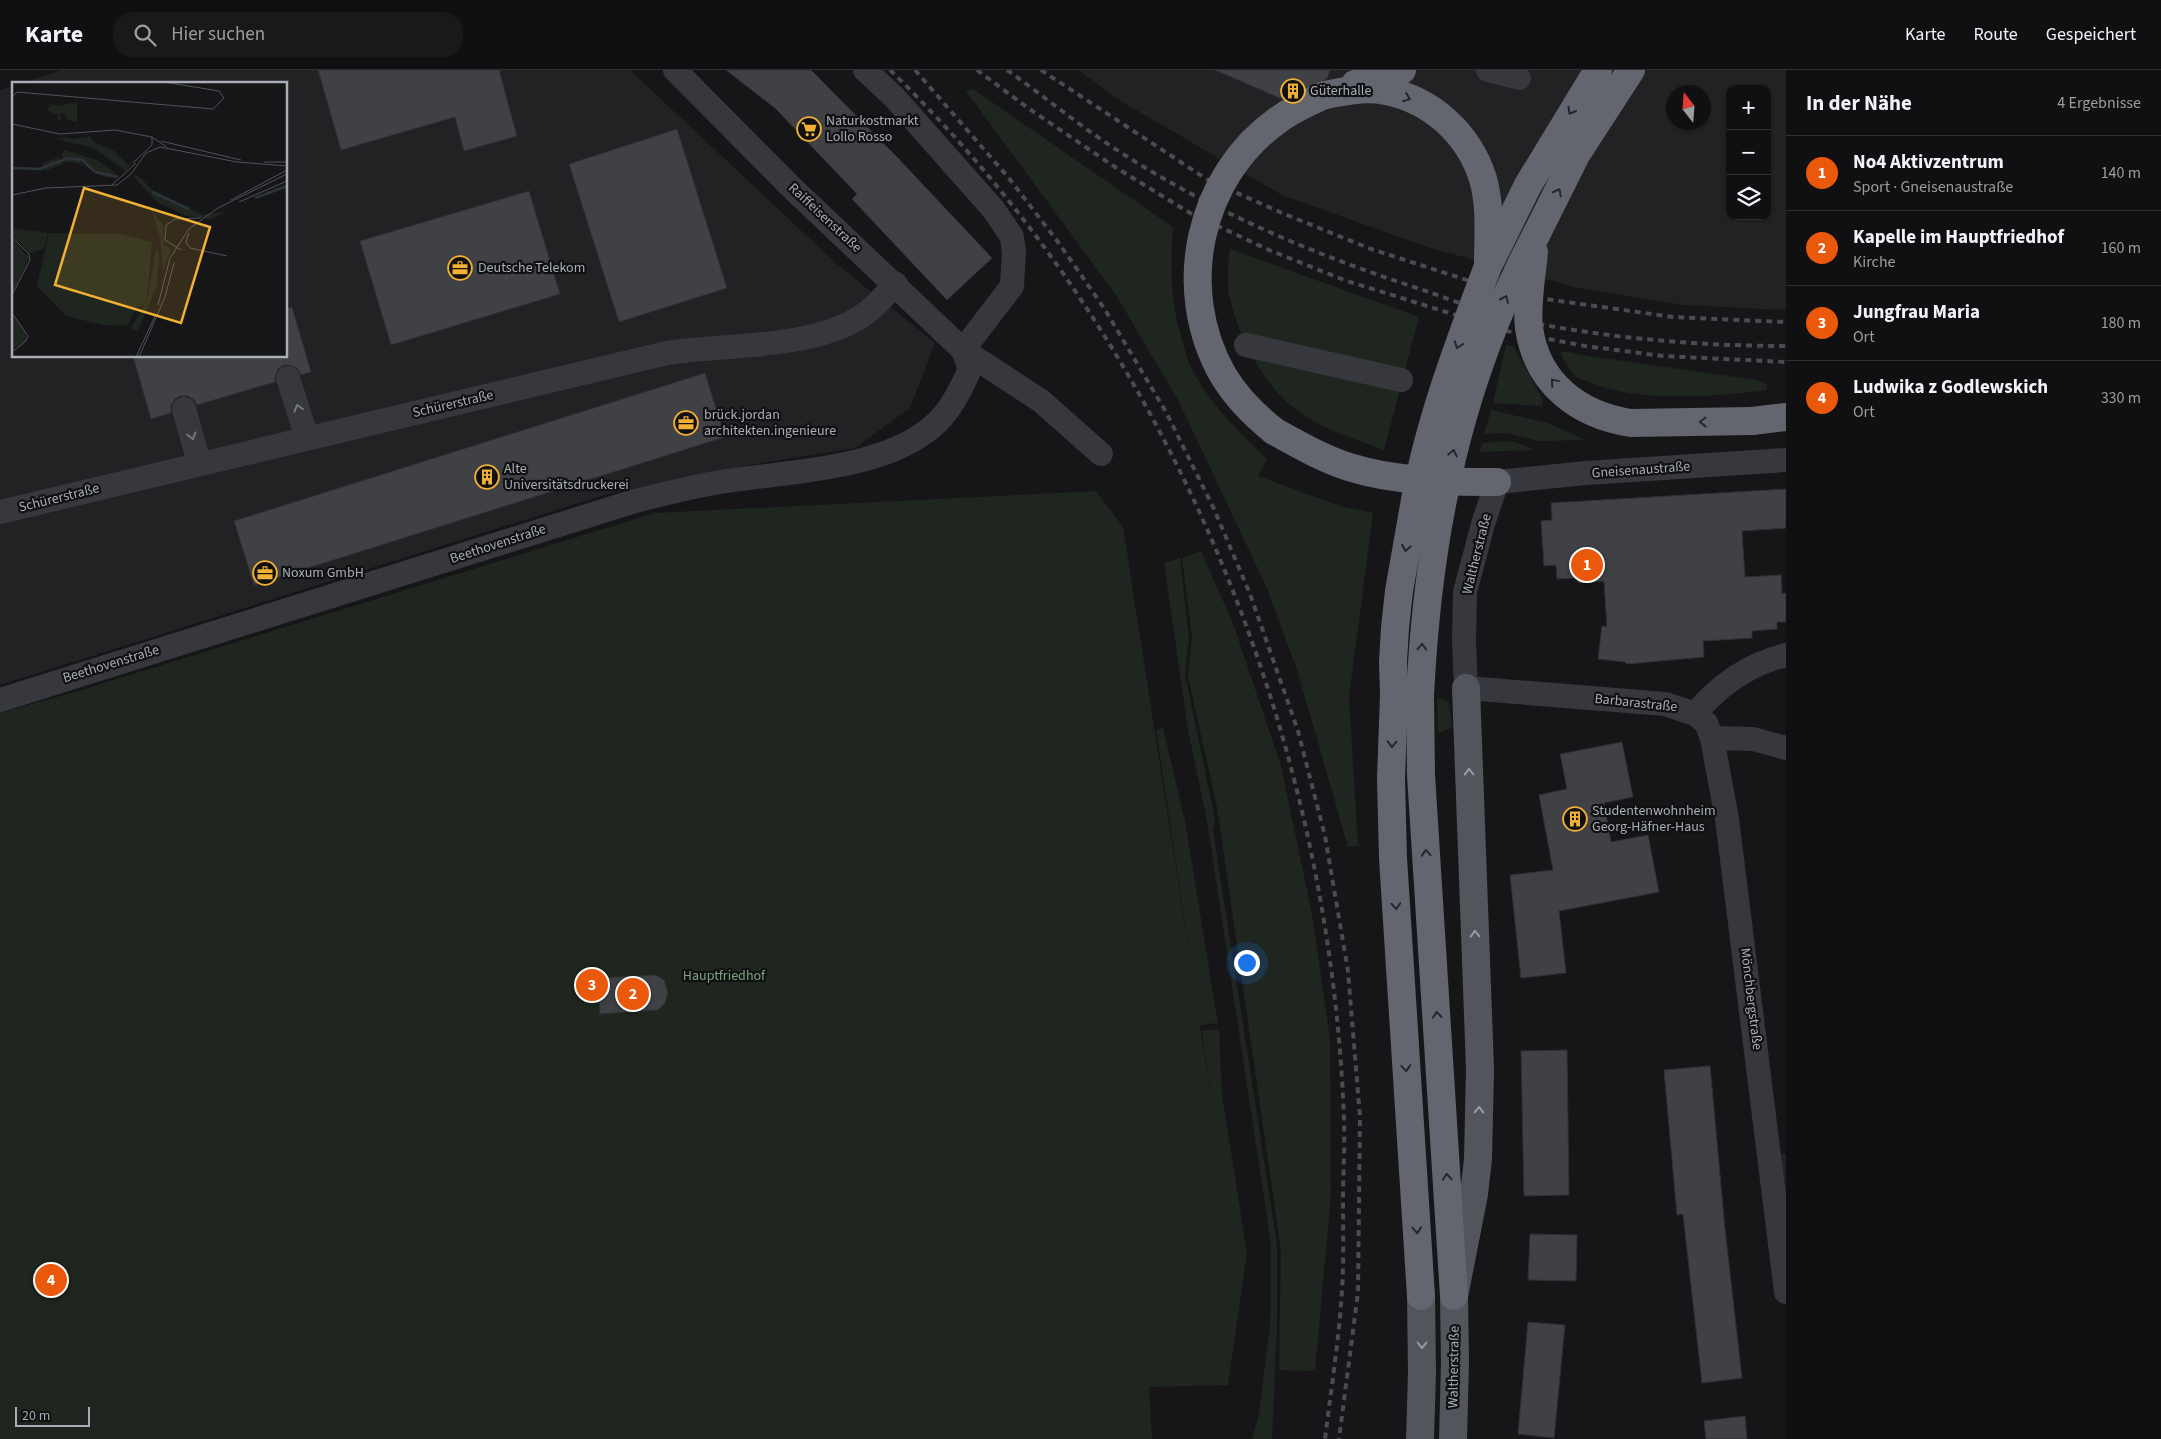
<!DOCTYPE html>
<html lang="de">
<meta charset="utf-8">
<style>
:root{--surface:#101012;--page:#19191b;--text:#f1f3f6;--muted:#9c9d9f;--line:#303032;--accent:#ea580c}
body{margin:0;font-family:"Source Sans 3",sans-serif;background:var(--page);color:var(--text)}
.controls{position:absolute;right:15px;top:15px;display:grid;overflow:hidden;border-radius:10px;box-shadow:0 1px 4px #0004}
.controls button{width:45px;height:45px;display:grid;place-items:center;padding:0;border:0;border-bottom:1px solid var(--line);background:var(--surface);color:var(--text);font:25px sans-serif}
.compass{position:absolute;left:1666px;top:15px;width:45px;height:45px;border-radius:50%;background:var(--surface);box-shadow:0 1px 4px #0004;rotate:343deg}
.scale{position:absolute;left:15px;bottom:12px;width:75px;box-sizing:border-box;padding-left:5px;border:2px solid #a8adb8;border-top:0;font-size:14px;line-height:18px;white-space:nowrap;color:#a8adb8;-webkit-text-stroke:4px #111113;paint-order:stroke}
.you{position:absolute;left:1246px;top:892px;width:18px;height:18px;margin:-12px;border:4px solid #fff;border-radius:50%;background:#1a73e8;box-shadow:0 0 0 8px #1a73e833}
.badge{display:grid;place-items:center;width:32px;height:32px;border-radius:50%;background:var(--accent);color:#fff;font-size:16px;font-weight:700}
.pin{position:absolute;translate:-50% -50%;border:2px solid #fff;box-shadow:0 1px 5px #0006}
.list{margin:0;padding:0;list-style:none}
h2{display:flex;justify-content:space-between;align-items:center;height:65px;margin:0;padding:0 20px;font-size:21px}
h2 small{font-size:16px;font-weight:400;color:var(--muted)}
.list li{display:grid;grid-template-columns:32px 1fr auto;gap:15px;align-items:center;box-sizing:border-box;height:75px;padding:0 20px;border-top:1px solid var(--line)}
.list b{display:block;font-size:19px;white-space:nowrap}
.list p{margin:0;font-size:16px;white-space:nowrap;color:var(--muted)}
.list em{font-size:16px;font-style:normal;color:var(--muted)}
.icon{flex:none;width:28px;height:28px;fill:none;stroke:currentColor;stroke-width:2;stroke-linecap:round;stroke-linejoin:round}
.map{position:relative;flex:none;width:1786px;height:1369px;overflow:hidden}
header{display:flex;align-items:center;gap:30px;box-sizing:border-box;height:70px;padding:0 25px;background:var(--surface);border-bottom:1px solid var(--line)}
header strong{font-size:24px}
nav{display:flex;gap:28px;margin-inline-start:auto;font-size:18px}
.search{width:350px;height:45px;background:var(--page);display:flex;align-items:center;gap:12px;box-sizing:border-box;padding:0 18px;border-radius:20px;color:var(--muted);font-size:19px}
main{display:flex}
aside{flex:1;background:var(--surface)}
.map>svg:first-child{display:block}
</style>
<header>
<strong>Karte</strong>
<div class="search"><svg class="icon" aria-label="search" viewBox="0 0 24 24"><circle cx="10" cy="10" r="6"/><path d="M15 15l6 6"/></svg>Hier suchen</div>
<nav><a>Karte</a><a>Route</a><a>Gespeichert</a></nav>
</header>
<main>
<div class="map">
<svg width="1786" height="1369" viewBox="0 0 1786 1369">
<rect width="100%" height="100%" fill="#161618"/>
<g fill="#222225" fill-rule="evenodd">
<path d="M 62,0 L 630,0 L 838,195 L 935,273 L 910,338 L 855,378 L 756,394 L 607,424 L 0,615 L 0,20 L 14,16 L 14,286 L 286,286 L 286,14 L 20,14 Z"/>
<path d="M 1078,0 L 1786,0 L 1786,240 L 1684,235 L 1578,218 L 1427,177 L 1282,125 L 1124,33 ZM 1730,19 L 1767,19 L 1767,146 L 1730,146 ZM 1674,22 L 1704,22 L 1704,52 L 1674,52 Z"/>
<path d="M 1775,1084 L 1786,1084 L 1786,1151 Z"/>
</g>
<g fill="#1e261f">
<path d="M 973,19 L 1173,157 C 1170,199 1170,232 1183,273 C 1185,280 1187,288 1190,295 C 1207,331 1239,362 1267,389 L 1258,406 L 1343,437 L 1373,443 L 1349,627 L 1358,776 L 1348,777 L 1298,603 L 1266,516 L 1178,330 L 1116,225 L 966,21 Z"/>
<path d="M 1230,179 L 1419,247 L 1384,380 C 1353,368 1321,359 1295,339 C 1265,317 1238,265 1230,229 C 1226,213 1228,196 1230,179 Z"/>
<path d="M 1506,275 L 1514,277 L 1543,330 L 1542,336 L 1493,333 Z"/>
<path d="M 1564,281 L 1588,286 L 1757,310 L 1767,315 L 1767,320 C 1715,327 1637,333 1589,312 C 1584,310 1578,309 1575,306 C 1570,301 1566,293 1562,287 L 1561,283 Z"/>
<path d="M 1491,340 L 1548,353 L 1585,370 L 1539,371 L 1506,363 L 1484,364 Z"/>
<path d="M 1506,371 L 1516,372 L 1534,380 L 1480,382 L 1482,373 Z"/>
<path d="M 1096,421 L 1123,457 L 1196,927 L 1156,660 L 1163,658 L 1185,751 L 1218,953 L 1200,955 L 1213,1040 L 1202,961 L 1219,959 L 1222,1025 L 1247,1183 L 1228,1315 L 1149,1317 L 1152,1369 L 0,1369 L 0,643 L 78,621 L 655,443 Z"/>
<path d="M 1201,481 L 1234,556 L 1281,696 L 1312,844 L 1330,968 L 1331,1125 L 1315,1301 L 1279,1300 L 1281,1181 L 1217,737 L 1188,607 L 1192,566 L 1182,488 Z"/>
<path d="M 1180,488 L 1189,569 L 1185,604 L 1215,749 L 1213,760 L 1277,1174 L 1277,1257 L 1272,1369 L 1252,1369 L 1259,1343 L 1270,1255 L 1271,1174 L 1207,751 L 1188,660 L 1164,493 Z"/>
<path d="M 1437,627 L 1449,633 L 1452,657 L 1438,664 Z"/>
</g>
<g fill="#404145" stroke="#303034">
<path d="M 318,0 L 499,0 L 517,66 L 464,81 L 455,47 L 341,80 Z"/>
<path d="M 726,0 L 811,0 L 897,87 L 992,188 L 947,230 L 852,129 L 857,124 L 776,39 Z"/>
<path d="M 1215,0 L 1330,0 L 1327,9 L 1282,29 Z"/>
<path d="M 677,59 L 727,218 L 619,252 L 569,94 Z"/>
<path d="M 529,121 L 560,224 L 391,275 L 360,171 Z"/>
<path d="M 292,237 L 311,302 L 301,305 L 297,298 L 290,295 L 284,295 L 278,299 L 275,306 L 275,312 L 197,335 L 194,330 L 188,326 L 180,326 L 175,329 L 171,335 L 171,343 L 151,349 L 133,286 L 286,286 L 286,238 Z"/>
<path d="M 705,303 L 725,367 L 254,515 L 234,451 Z"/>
<path d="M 1786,419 L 1786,458 L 1742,461 L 1745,507 L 1781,505 L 1782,524 L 1786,523 L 1786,552 L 1777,552 L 1777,559 L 1752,561 L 1752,568 L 1703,571 L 1704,587 L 1627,594 L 1625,592 L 1598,589 L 1602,556 L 1607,557 L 1604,511 L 1578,513 L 1578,508 L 1557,509 L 1556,495 L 1544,496 L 1541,451 L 1552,450 L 1551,433 Z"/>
<path d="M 1622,672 L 1633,727 L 1604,733 L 1611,772 L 1648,765 L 1659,822 L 1559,841 L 1566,903 L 1521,908 L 1510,805 L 1553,800 L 1539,725 L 1567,719 L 1560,684 Z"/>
<path d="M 656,905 L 664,910 L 668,923 L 665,933 L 658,940 L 600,944 L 598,908 Z"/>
<path d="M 1567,980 L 1569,1125 L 1524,1126 L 1521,981 Z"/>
<path d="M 1710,996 L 1725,1159 L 1742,1308 L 1702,1313 L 1683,1144 L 1677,1145 L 1664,1000 Z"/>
<path d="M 1530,1164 L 1577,1165 L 1576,1211 L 1528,1210 Z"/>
<path d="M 1528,1252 L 1565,1255 L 1554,1368 L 1518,1364 Z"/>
<path d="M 1745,1346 L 1747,1369 L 1706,1369 L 1704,1351 Z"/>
</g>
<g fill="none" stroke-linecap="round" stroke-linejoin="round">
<g stroke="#37383d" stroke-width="24">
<path d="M 865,0 L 894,27 L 994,140 L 1012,167 L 1014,183 L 1012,216 L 963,280 L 1041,331 L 1101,384"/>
<path d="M 1488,0 L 1519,8"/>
<path d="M 1246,275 L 1401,310"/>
<path d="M 288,308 L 307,368"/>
<path d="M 184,339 L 199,393"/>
<path d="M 1786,390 L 1586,403 L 1497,412 L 1483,454 L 1465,522 L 1464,571 L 1466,618 L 1665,634 L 1695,644 L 1706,653 L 1712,668 L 1727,749 L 1786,1222"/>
<path d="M 0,442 L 667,283 C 727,274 812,279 862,246 C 875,238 885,224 896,214"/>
<path d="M 0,630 L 635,431 C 663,424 691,417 720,412 C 783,402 884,400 933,356 C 950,342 961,319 970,299 L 963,280 L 790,116 L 675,0"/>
<path d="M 1695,644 C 1719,615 1749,594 1786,585"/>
<path d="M 1712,668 L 1753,669 L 1786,678"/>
</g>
<g stroke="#53555c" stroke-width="28">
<path d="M 1420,1369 L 1422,1303 L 1421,1226"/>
<path d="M 1453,1369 L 1455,1292 L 1454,1226 L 1474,1124 L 1478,1089 L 1480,999 L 1466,618"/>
</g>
<g stroke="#63666e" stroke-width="28">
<path d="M 1355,14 L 1402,0"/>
<path d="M 1325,25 C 1345,21 1365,17 1386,21 C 1432,30 1469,64 1483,109 C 1491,136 1488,168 1488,196"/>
<path d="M 1536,165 L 1576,85 L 1631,0"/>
<path d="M 1491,190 L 1528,115 L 1598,0"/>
<path d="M 1752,351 L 1786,347"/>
<path d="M 1274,361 C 1298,374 1323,389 1349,397 C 1396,412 1449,412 1497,412"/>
<path d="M 1415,430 L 1399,521 L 1395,558 L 1393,591 L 1394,625 L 1391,709 L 1393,788 L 1421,1226"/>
<path d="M 1420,626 L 1421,705 L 1454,1226"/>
</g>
<g stroke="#4a4c52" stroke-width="4" stroke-dasharray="6 5" stroke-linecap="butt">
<path d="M 890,0 C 1170,271 1329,661 1344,1048 C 1345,1075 1343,1103 1343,1130 C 1343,1160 1344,1190 1342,1220 C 1339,1270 1331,1320 1325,1369"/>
<path d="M 915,0 L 1008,107 L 1058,172 L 1104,238 L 1166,342 L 1214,439 L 1250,524 L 1298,661 L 1325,766 L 1348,901 L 1360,1047 L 1358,1222 L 1339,1369"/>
<path d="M 977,0 L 1028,38 L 1115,97 L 1190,143 L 1269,180 L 1344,210 L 1507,261 L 1585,276 L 1663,286 L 1786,292"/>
<path d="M 1007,0 C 1045,27 1081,57 1120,82 C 1213,142 1315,185 1420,219 C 1447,228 1476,240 1504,247 C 1596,267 1692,276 1786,276"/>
<path d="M 1041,0 L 1208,110 L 1282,143 L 1371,179 L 1510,224 L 1673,247 L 1786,252"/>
</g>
<g stroke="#63666e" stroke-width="28">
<path d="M 1534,182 C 1532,206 1526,234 1529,258 C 1537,314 1579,345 1631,353 L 1752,351"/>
<path d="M 1274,361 C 1254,345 1236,327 1223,305 C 1174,219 1198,107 1278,50 C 1293,39 1309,32 1325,25"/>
<path d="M 1415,430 C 1430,349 1459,273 1488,196"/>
<path d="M 1420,626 C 1428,462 1458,312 1536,165"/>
</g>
</g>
<defs><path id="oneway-chevron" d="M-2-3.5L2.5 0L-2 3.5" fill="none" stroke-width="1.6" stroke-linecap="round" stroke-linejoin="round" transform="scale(1.25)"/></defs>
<g stroke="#26262a">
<use href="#oneway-chevron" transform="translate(1407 28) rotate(21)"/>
<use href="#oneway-chevron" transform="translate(1571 41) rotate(120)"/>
<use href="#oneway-chevron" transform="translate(1558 122) rotate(-63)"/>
<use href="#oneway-chevron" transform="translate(1505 229) rotate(-66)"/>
<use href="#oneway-chevron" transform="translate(1458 275) rotate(110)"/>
<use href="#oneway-chevron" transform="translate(1554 312) rotate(-130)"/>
<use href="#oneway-chevron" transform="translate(1703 352) rotate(179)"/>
<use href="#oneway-chevron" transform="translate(1453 383) rotate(-77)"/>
<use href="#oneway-chevron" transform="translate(1406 478) rotate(100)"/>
<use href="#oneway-chevron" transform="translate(1422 577) rotate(-87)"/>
<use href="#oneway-chevron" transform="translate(1392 674) rotate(92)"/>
<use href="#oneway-chevron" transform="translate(1426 783) rotate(-94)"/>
<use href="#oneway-chevron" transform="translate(1396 836) rotate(86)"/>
<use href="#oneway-chevron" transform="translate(1437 945) rotate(-94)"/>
<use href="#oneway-chevron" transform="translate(1406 998) rotate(86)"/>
<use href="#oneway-chevron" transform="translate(1447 1107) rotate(-94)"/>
<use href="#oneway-chevron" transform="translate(1417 1160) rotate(86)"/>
</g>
<g stroke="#757881">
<use href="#oneway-chevron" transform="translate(298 338) rotate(-107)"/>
<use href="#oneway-chevron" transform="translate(192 366) rotate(75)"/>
</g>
<g stroke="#979ba6">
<use href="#oneway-chevron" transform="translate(1469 702) rotate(-92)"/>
<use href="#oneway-chevron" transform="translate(1475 864) rotate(-92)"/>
<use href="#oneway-chevron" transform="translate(1479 1040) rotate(-89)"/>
<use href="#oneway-chevron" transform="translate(1422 1275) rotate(90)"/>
</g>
<defs>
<g id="building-ring" transform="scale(1.25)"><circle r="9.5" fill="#111113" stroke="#f2b134" stroke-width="1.5"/><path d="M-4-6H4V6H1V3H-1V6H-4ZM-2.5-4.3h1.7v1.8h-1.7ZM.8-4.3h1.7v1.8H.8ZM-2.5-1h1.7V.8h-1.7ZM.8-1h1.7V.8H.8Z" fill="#f2b134"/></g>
<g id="supermarket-ring" transform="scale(1.25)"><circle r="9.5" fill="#111113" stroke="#f2b134" stroke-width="1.5"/><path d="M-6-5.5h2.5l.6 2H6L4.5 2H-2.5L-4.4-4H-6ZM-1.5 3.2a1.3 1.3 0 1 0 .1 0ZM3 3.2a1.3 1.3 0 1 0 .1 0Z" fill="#f2b134"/></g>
<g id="office-ring" transform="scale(1.25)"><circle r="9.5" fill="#111113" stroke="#f2b134" stroke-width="1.5"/><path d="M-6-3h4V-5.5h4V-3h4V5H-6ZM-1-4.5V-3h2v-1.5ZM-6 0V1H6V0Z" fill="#f2b134"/></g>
</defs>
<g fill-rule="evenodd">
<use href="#building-ring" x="1293" y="21"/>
<use href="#supermarket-ring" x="809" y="59"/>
<use href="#office-ring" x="460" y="198"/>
<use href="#office-ring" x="686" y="353"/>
<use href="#building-ring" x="487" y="407"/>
<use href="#office-ring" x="265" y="503"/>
<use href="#building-ring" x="1575" y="749"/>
</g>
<g text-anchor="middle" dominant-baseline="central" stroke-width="4.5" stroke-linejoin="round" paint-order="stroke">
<g font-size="14" fill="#a8adb8" stroke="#111113" text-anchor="start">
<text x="1310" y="21">Güterhalle</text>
<text x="826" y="51">Naturkostmarkt<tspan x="826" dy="16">Lollo Rosso</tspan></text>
<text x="478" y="198">Deutsche Telekom</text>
<text x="704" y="345">brück.jordan<tspan x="704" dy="16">architekten.ingenieure</tspan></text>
<text x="504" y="399">Alte<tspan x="504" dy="16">Universitätsdruckerei</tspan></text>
<text x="282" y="503">Noxum GmbH</text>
<text x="1592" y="741">Studentenwohnheim<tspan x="1592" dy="16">Georg-Häfner-Haus</tspan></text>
</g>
<g font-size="14" fill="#a8adb8" stroke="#111113">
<text transform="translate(825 148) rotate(43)">Raiffeisenstraße</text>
<text transform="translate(453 334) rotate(-13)">Schürerstraße</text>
<text transform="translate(1641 400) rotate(-4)">Gneisenaustraße</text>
<text transform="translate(59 428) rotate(-14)">Schürerstraße</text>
<text transform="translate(498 474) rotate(-18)">Beethovenstraße</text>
<text transform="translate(1477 484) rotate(-76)">Waltherstraße</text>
<text transform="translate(111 594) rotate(-17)">Beethovenstraße</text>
<text transform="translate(1636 633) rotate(6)">Barbarastraße</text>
<text transform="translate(1751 929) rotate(83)">Mönchbergstraße</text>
<text transform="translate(1454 1297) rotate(-89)">Waltherstraße</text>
</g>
<g font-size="14" fill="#7fa381" stroke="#111113">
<text x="724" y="906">Hauptfriedhof</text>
</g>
</g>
<g transform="translate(12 12)">
<rect width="275" height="275" fill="#161618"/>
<path d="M 65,20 L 65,40 L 56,38 L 52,31 L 47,31 L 50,36 L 46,40 L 46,33 L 35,28 L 36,25 L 39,26 L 36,22 L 46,23 L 52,29 L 47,24 ZM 46,54 L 63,57 L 79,54 L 80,59 L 102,69 L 116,83 L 122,79 L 114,89 L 81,66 L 36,55 L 55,57 ZM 53,68 L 85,78 L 107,94 L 95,96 L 79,88 L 71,78 L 66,78 L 76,87 L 66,81 L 54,80 L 49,73 ZM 48,75 L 51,82 L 33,89 L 31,81 ZM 124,92 L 141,108 L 191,133 L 216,129 L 199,137 L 174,134 L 145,120 L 121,94 ZM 140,129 L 151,143 L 152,162 L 159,167 L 151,190 L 148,155 ZM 0,146 L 36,151 L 32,167 L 18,171 L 0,153 ZM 37,151 L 109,152 L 140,160 L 135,216 L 130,225 L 125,224 L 115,244 L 91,243 L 54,234 L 25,204 ZM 0,156 L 17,176 L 0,213 ZM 144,166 L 147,172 L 145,203 L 126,249 L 119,246 L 136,216 ZM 0,232 L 13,249 L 15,258 L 0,268 Z" fill="#1e261f"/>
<path fill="none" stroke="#2c353c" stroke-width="2.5" d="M 0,86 L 28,87 L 56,76 L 70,78 L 83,90 L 106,95M 140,110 L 177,127M 243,116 L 275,104"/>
<path fill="none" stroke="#505258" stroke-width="1" d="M 0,15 L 5,10 L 201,27 L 212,16 L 207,9 L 152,0M 0,42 L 48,52 L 103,48 L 140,55 L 155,65M 149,59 L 229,78M 252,80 L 275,80M 121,81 L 140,63 L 140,55M 100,103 L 124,81M 0,113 L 34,106 L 105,103 L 119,92 L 134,71 L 148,65 L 225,80 L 275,84M 219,118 L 275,88M 227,120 L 275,99M 177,151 L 174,160 L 178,166 L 215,174M 0,155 L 17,172 L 18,178 L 0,213M 169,168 L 153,158 L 154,143 L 163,137 L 189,136M 146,223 L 158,176 L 177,147 L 206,126 L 275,92M 0,231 L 16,254 L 13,260 L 0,270M 124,275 L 143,234M 127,275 L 153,215 L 162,181"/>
<path fill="#f2b134" fill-opacity="0.15" stroke="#f2b134" stroke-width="2.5" d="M 72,106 L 198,145 L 169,241 L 43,203 Z"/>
<rect width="275" height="275" fill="none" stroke="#a8adb8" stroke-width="2.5"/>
</g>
</svg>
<div class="controls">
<button>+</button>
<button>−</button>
<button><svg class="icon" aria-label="layers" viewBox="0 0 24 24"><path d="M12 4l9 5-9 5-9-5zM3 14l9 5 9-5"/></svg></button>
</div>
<svg class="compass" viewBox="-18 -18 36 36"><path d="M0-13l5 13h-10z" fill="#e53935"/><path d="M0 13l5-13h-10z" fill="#9c9d9f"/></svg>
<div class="scale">20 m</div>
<div class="you"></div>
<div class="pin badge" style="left:1587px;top:495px">1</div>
<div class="pin badge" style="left:633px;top:924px">2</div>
<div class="pin badge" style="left:592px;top:915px">3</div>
<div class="pin badge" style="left:51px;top:1210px">4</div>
</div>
<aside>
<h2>In der Nähe<small>4 Ergebnisse</small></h2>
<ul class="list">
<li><span class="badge">1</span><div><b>No4 Aktivzentrum</b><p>Sport · Gneisenaustraße</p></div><em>140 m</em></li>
<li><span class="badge">2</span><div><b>Kapelle im Hauptfriedhof</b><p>Kirche</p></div><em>160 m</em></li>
<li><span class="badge">3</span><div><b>Jungfrau Maria</b><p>Ort</p></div><em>180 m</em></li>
<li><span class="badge">4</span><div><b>Ludwika z Godlewskich</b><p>Ort</p></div><em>330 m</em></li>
</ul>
</aside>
</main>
